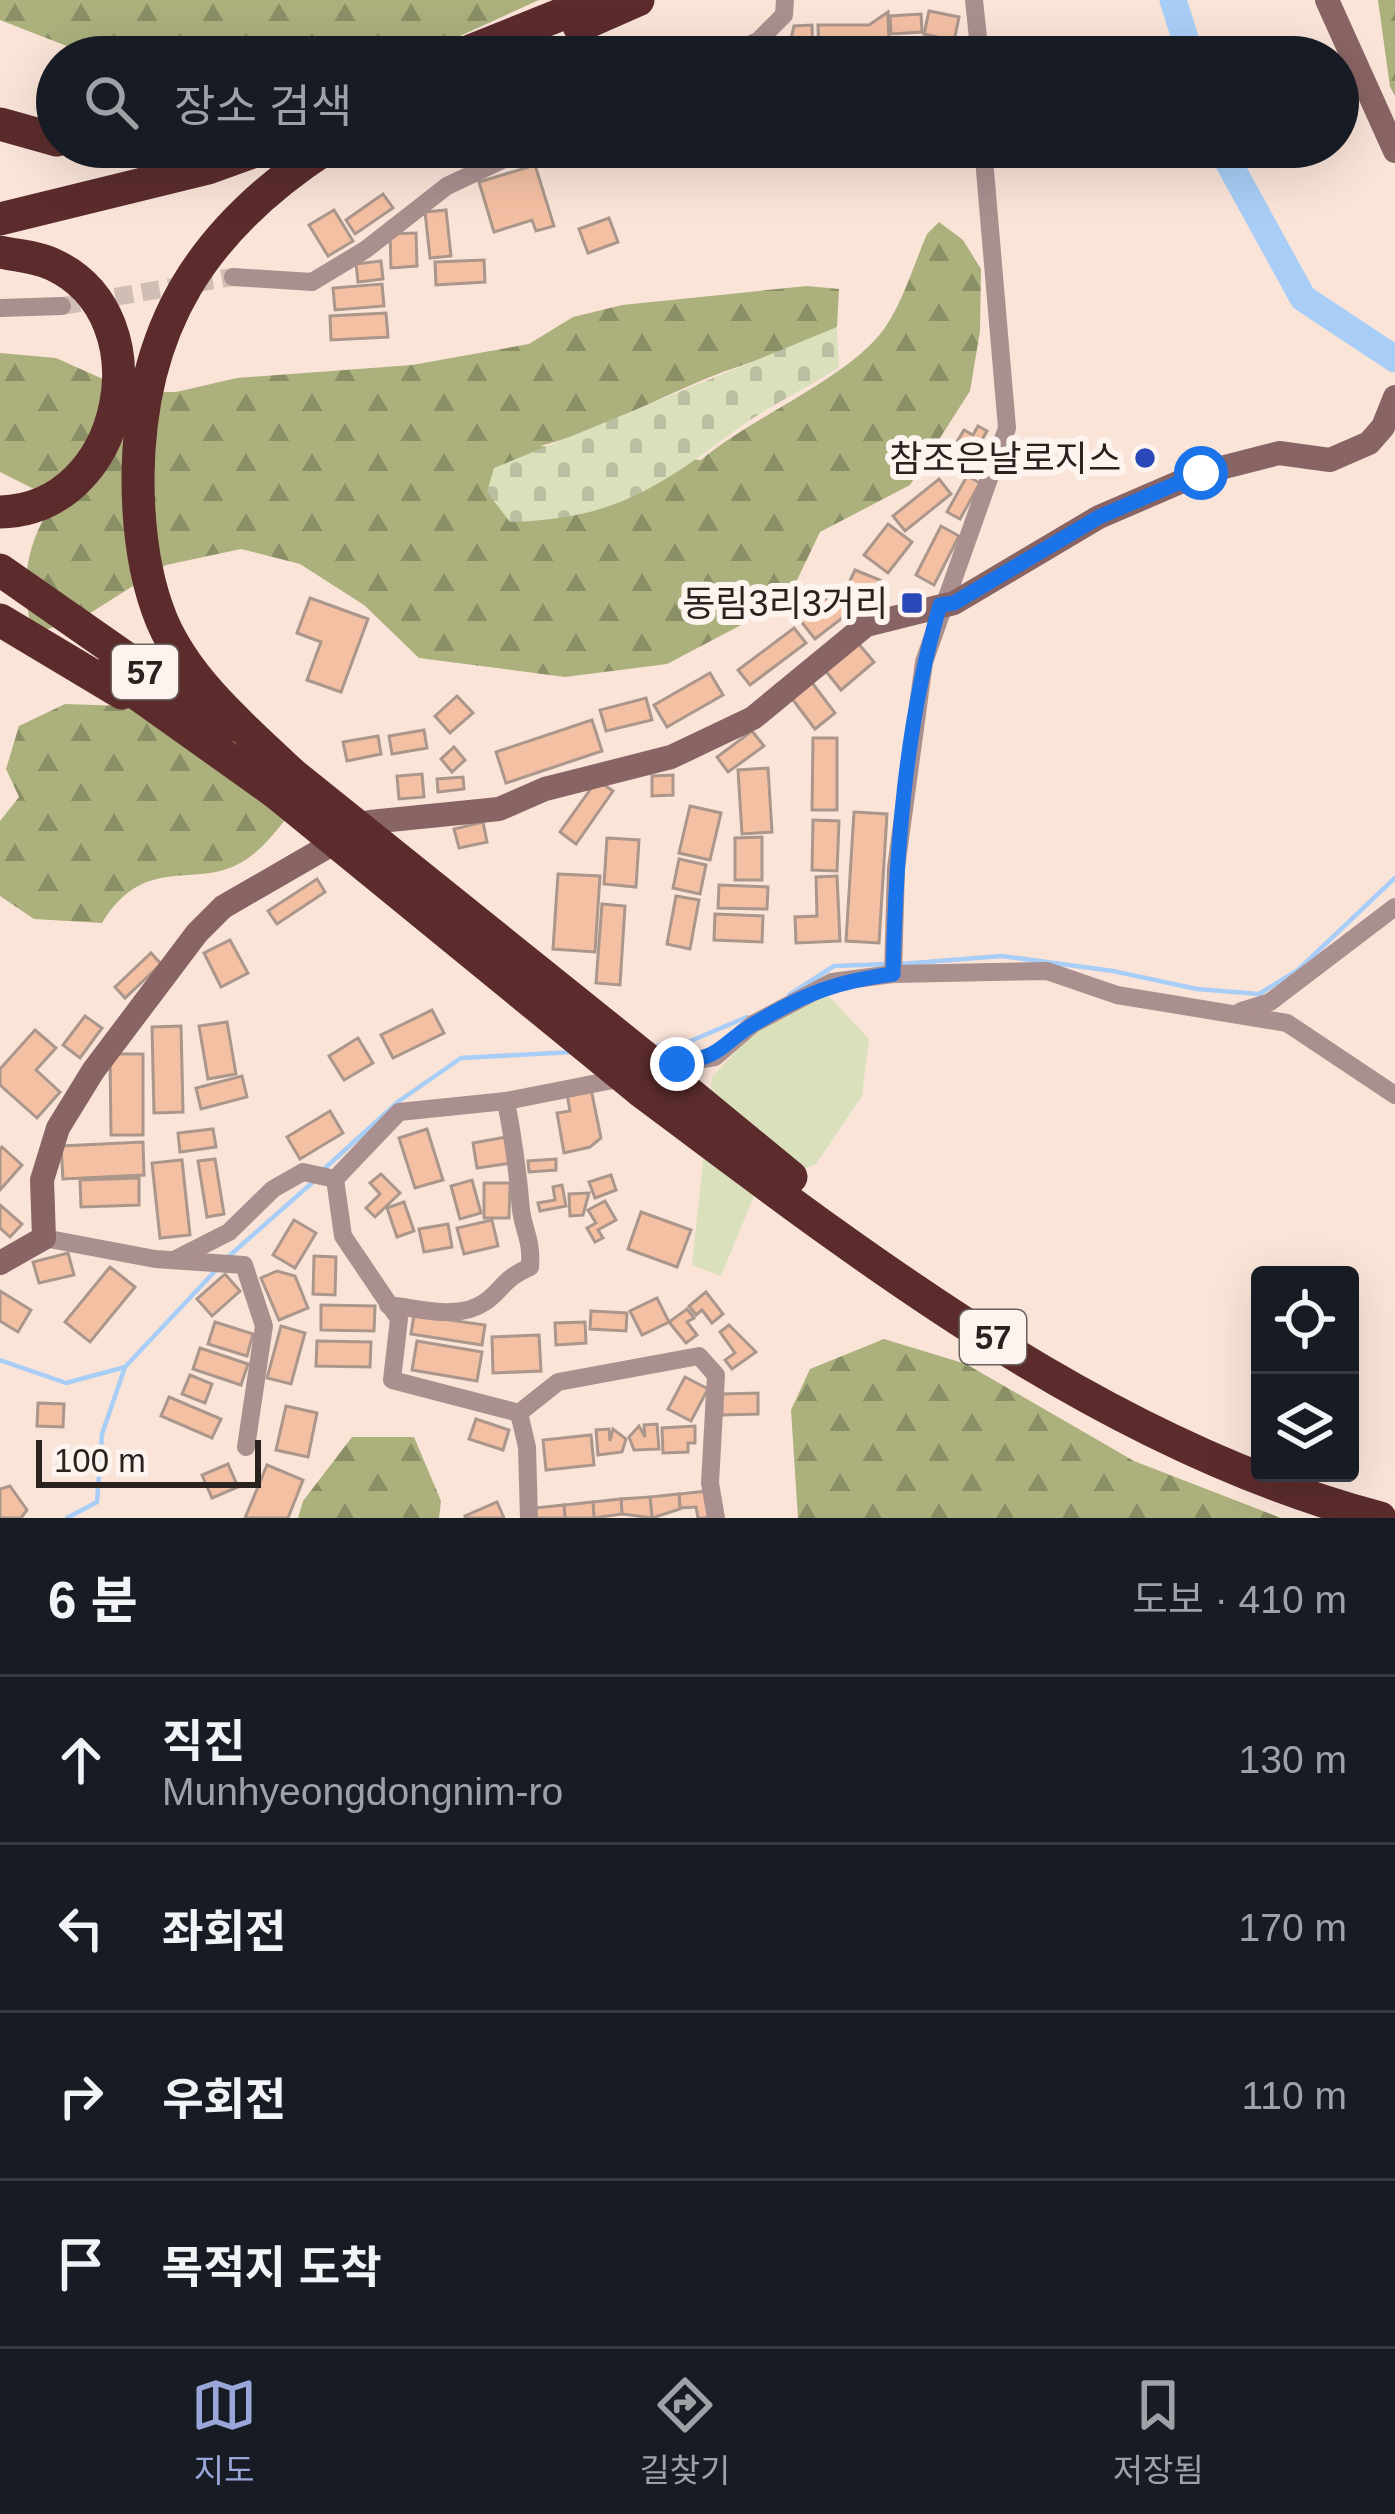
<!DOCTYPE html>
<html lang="ko">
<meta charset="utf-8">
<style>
:root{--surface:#171b24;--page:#20242c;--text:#f1f3f6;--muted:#9ea1a6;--line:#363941;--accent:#98a6da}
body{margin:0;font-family:Helvetica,"Noto Sans KR",sans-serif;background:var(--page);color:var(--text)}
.controls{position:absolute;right:36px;bottom:36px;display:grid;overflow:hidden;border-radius:12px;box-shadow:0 12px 48px #0002}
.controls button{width:108px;height:108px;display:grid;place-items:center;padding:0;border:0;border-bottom:3px solid var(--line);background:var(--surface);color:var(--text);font:60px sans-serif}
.scale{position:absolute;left:36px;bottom:30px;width:225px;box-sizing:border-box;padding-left:12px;border:6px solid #2a221e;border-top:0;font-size:33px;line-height:42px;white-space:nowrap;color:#2a221e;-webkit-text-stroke:9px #fdf4f0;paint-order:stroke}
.stop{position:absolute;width:36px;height:36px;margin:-27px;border:9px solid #1a73e8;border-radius:50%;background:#fff}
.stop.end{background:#1a73e8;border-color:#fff;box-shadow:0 3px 12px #0008}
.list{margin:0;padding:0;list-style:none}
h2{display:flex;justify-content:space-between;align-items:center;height:156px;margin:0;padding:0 48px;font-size:51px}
h2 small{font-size:39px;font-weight:400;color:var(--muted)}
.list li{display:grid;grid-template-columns:78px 1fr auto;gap:36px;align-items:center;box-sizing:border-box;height:168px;padding:0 48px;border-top:3px solid var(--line)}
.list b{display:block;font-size:45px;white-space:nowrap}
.list p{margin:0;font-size:39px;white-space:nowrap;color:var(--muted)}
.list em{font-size:39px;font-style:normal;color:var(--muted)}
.icon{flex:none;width:66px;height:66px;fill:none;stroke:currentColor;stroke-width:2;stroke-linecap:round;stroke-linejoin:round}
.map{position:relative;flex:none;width:1395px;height:1518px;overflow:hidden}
.search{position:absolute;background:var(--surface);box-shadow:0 12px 48px #0002;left:36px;right:36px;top:36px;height:132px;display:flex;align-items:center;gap:30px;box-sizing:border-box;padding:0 42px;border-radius:66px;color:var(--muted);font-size:45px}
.sheet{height:828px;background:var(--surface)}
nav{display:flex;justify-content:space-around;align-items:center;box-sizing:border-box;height:168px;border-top:3px solid var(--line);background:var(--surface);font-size:33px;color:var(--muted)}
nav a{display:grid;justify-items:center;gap:6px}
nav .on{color:var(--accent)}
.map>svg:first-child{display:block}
</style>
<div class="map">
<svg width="1395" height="1518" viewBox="0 0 1395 1518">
<defs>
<pattern id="forest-firs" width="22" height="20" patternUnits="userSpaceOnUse" patternTransform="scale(3)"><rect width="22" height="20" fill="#abb07d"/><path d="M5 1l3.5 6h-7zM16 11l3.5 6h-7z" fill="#8b8f66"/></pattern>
<pattern id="cemetery-stones" width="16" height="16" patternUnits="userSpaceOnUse" patternTransform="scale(3)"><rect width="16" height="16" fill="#dadfbc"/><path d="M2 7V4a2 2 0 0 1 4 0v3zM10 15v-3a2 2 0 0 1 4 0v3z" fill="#bbbfa1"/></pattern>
</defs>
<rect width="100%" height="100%" fill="#fae4d8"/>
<path fill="#dadfbc" d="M 822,989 L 869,1039 L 862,1096 L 816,1164 L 756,1191 L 721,1276 L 692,1265 L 712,1077 L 751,1035 Z"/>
<g fill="url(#forest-firs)">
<path d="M 0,0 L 539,0 L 440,45 L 391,57 L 95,57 L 0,20 Z"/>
<path d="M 1378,0 L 1395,0 L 1395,96 L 1390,87 Z"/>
<path d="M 939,222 L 963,240 L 981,269 L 980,331 L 970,391 L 910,485 L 820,532 L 787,601 L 667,664 L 565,677 L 419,658 L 364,605 L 300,564 L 241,549 L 166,565 L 84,617 L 33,634 C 19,581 26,547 54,499 L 0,472 L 0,353 L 56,358 L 132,392 L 176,392 L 237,378 L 412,365 L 529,344 L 573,317 L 622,305 L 807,286 L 839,289 L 837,327 C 800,347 762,358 723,372 C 660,396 605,429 540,446 L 701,460 C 751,417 848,379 884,329 C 903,302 914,264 927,234 Z"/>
<path d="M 65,704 L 123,706 L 225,725 L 302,800 C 286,817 270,842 251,856 C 201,895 148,848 102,923 L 34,919 L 0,896 L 0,821 L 19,797 L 6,769 L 19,726 Z"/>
<path d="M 884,1339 L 966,1364 L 1134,1461 L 1281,1518 L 798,1518 L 791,1410 L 810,1369 Z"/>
<path d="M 352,1437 L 414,1437 L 441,1501 L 439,1518 L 298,1518 L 303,1501 Z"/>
</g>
<path fill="url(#cemetery-stones)" d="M 837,327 L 839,367 C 806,389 768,406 736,430 C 656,489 614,519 510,522 L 487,492 L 494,468 Z"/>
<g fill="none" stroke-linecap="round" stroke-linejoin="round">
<g stroke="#a8cef7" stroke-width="4.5">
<path d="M 901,964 L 1002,956 L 1113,971 L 1197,989 L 1259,994 L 1298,970 L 1395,878"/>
<path d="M 789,995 L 834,966 L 889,964"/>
<path d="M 656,1046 L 686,1043 L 747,1017"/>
<path d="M 324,1169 L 399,1101 L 461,1058 L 573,1052"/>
<path d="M 228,1257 L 313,1182"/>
<path d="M 0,1360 L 66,1383 L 125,1367 L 216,1270"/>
<path d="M 67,1518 L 97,1502 L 102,1434 L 125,1367"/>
</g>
<g stroke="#a8cef7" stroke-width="27">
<path d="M 1173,0 L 1191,57"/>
<path d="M 1220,147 L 1303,298 L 1395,359"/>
</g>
</g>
<g fill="#f4c0a4" stroke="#ab968b" stroke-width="3">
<path d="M 929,11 L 959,17 L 954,41 L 924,34 Z"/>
<path d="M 888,12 L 889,44 L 862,57 L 819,57 L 818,25 L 869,25 Z"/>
<path d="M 921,14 L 922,32 L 891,34 L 890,16 Z"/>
<path d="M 812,25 L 813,57 L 758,57 L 774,44 L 790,43 L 794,26 Z"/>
<rect x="786" y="147" width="27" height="12"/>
<path d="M 818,147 L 837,147 L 838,163 L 819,164 Z"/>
<path d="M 839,147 L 873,147 L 857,164 Z"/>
<path d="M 535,165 L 554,226 L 536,231 L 532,220 L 494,232 L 479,182 Z"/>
<path d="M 383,194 L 393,208 L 355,234 L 346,220 Z"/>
<path d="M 334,210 L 353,241 L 328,256 L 309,225 Z"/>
<path d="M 446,210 L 451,256 L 430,258 L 425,212 Z"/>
<path d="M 609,218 L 618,242 L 588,253 L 579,229 Z"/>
<path d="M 416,233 L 417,266 L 391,268 L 390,234 Z"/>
<path d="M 484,260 L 485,282 L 436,285 L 435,262 Z"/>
<path d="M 381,261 L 383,279 L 358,282 L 356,264 Z"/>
<path d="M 382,284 L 384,306 L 335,310 L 333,288 Z"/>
<path d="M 386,313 L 388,337 L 331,340 L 330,316 Z"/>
<path d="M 978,426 L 987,431 L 979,445 L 970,440 L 964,450 L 955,445 L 964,430 L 973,435 Z"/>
<path d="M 967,476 L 980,483 L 960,519 L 947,512 Z"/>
<path d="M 939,479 L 951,494 L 905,531 L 893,516 Z"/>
<path d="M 888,524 L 912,542 L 888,573 L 864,555 Z"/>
<path d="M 941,526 L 959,536 L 934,585 L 916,575 Z"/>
<path d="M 855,570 L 880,580 L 873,597 L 847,587 Z"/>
<path d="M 834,592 L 850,612 L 815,639 L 799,619 Z"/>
<path d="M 310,598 L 368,619 L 341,692 L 307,680 L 321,642 L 297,633 Z"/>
<path d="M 794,628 L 806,643 L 750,685 L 738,670 Z"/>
<path d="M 857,642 L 874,662 L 841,690 L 824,669 Z"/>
<path d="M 710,673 L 723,695 L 667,727 L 654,705 Z"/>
<path d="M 810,680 L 835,713 L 815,729 L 790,696 Z"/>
<path d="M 457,696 L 473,713 L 450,733 L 435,716 Z"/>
<path d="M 646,698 L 652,720 L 606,731 L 600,710 Z"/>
<path d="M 592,720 L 602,751 L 506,783 L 496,752 Z"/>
<path d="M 424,730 L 427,748 L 392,754 L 389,736 Z"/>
<path d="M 752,731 L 764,746 L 728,772 L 717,757 Z"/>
<path d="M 378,736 L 381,754 L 347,761 L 343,742 Z"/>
<path d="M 813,738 L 837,738 L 837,810 L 812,810 Z"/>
<path d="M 454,747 L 465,760 L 452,772 L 441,759 Z"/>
<path d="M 768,768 L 772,832 L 742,834 L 738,770 Z"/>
<path d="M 422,774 L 424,797 L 399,799 L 397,776 Z"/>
<path d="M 673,775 L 673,795 L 652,796 L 652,776 Z"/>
<path d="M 463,777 L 464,789 L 438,792 L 437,779 Z"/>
<path d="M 597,780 L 613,791 L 576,844 L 560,832 Z"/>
<path d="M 690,806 L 721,813 L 710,860 L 679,853 Z"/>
<path d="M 854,812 L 887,814 L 879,943 L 846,941 Z"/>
<path d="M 813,820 L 839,821 L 837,871 L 812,870 Z"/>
<path d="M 483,822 L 487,842 L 459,848 L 454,829 Z"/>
<path d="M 762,837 L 762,880 L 735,880 L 735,838 Z"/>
<path d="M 607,838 L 639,840 L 636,887 L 604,884 Z"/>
<path d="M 679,859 L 706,865 L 700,894 L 673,888 Z"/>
<path d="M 558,874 L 600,876 L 595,952 L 553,949 Z"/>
<path d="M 837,876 L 840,941 L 796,943 L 795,917 L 817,916 L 816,877 Z"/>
<path d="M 317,879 L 325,892 L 277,924 L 268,911 Z"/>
<path d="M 719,885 L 768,887 L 767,909 L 718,908 Z"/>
<path d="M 676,896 L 699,900 L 690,949 L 667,944 Z"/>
<path d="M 602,904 L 625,906 L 620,985 L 596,983 Z"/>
<path d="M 715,914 L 763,916 L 762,942 L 714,940 Z"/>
<path d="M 230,940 L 248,973 L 221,987 L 204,953 Z"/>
<path d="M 151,953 L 161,964 L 125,998 L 115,987 Z"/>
<path d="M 432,1010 L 444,1033 L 393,1058 L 381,1035 Z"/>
<path d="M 85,1016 L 102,1028 L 80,1058 L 63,1045 Z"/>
<path d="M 227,1022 L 236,1074 L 208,1079 L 199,1026 Z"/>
<path d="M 181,1026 L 183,1112 L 154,1113 L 152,1027 Z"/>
<path d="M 35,1030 L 56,1048 L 36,1070 L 60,1092 L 37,1118 L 0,1085 L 0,1069 Z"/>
<path d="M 358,1038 L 373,1063 L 344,1080 L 329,1056 Z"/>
<path d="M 110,1054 L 143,1054 L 143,1135 L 111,1135 Z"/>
<path d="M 242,1076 L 247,1097 L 201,1109 L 196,1088 Z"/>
<path d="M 591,1089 L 601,1138 L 590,1147 L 564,1153 L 557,1113 L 570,1111 L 567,1094 Z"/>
<path d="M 330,1111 L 343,1133 L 300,1159 L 287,1137 Z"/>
<path d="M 213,1129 L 216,1147 L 180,1152 L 178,1133 Z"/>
<path d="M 427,1129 L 443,1180 L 415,1188 L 399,1138 Z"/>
<path d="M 506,1137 L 511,1163 L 477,1168 L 473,1143 Z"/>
<path d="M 143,1142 L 144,1175 L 63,1179 L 61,1146 Z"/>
<path d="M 2,1147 L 22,1165 L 0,1190 L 0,1150 Z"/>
<path d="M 215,1159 L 224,1214 L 207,1217 L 198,1161 Z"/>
<path d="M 556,1159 L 556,1170 L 529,1172 L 528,1161 Z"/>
<path d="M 182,1160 L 190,1235 L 160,1238 L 152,1163 Z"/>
<path d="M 381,1174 L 400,1193 L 375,1217 L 366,1208 L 380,1194 L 370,1183 Z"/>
<path d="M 611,1175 L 616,1190 L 595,1198 L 589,1182 Z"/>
<path d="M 139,1178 L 139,1205 L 81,1207 L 80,1180 Z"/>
<path d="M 472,1180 L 481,1213 L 460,1219 L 451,1186 Z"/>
<path d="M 484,1183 L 510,1183 L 509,1218 L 484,1218 Z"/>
<path d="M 562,1185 L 566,1206 L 540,1211 L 538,1203 L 555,1200 L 553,1187 Z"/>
<path d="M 589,1193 L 583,1215 L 570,1216 L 569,1194 Z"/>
<path d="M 605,1201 L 616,1220 L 598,1230 L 603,1238 L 595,1242 L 587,1228 L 596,1223 L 588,1210 Z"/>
<path d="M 404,1202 L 414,1231 L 397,1237 L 387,1208 Z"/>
<path d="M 0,1205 L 22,1224 L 10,1237 L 0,1228 Z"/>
<path d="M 641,1212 L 691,1230 L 677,1267 L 628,1249 Z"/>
<path d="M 294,1220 L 316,1233 L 295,1268 L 273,1255 Z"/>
<path d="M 492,1220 L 498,1246 L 464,1254 L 457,1228 Z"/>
<path d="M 448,1224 L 452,1247 L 424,1252 L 419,1229 Z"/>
<path d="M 68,1253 L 74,1275 L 39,1283 L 33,1262 Z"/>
<path d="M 314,1256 L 336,1257 L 335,1295 L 313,1294 Z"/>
<path d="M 110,1267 L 135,1287 L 90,1342 L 65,1322 Z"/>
<path d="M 277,1271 L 295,1276 L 308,1308 L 279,1320 L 261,1278 Z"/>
<path d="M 225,1274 L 240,1291 L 212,1316 L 197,1299 Z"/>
<path d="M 0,1291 L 31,1310 L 18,1332 L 0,1321 Z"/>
<path d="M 706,1292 L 723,1314 L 712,1323 L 702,1310 L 696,1315 L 689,1306 Z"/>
<path d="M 657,1298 L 669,1322 L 642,1335 L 630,1311 Z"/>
<path d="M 321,1305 L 375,1306 L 374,1331 L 321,1330 Z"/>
<path d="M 687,1309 L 694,1318 L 687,1322 L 697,1335 L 686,1343 L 669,1322 Z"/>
<path d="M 591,1311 L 627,1313 L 626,1331 L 590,1329 Z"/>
<path d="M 414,1315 L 485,1325 L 482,1345 L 411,1334 Z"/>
<path d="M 215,1322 L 253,1334 L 247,1356 L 208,1344 Z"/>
<path d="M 585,1322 L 586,1343 L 556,1345 L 555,1323 Z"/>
<path d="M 729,1325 L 756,1352 L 732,1369 L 725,1360 L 735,1353 L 720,1332 Z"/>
<path d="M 281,1326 L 305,1333 L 291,1384 L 267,1378 Z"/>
<path d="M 539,1335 L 541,1371 L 493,1373 L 492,1337 Z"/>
<path d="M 317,1341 L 371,1342 L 370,1367 L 316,1366 Z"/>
<path d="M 417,1341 L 482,1352 L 477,1381 L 412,1370 Z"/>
<path d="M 200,1348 L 248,1364 L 241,1385 L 193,1369 Z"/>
<path d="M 190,1375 L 212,1384 L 205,1403 L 182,1394 Z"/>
<path d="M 685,1377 L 708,1389 L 691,1421 L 668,1409 Z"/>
<path d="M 758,1393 L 758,1414 L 722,1415 L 722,1394 Z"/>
<path d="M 169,1397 L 221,1419 L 212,1438 L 161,1416 Z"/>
<path d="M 38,1403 L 64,1404 L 63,1427 L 37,1426 Z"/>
<path d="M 286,1406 L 317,1413 L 308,1457 L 276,1450 Z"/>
<path d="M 476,1419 L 509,1430 L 503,1450 L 469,1439 Z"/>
<path d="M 657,1424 L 659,1449 L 634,1450 L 629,1437 L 639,1426 L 645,1437 L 644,1425 Z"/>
<path d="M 695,1426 L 695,1443 L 688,1443 L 688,1452 L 663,1453 L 662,1428 Z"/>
<path d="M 609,1429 L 610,1441 L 613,1429 L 626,1439 L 622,1452 L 598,1455 L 596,1430 Z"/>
<path d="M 591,1435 L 594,1465 L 546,1470 L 543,1440 Z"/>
<path d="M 228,1464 L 238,1487 L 212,1498 L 202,1475 Z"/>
<path d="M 267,1465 L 303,1480 L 288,1518 L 245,1518 Z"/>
<path d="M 10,1486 L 27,1510 L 21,1518 L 0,1518 L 0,1489 Z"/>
<path d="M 708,1491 L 710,1518 L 698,1518 L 696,1507 L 680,1508 L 679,1494 Z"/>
<path d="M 679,1494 L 680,1509 L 652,1518 L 650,1497 Z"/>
<path d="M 650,1497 L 652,1518 L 622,1514 L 621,1499 Z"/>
<path d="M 621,1499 L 622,1514 L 594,1518 L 593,1502 Z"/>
<path d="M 497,1502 L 504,1518 L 465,1518 L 465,1516 Z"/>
<path d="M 593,1502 L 594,1518 L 565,1518 L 564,1505 Z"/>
<path d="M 564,1505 L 565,1518 L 536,1518 L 535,1508 Z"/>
</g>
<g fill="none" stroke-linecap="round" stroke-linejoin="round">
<path stroke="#d0bdb3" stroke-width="18" stroke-dasharray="18 9" stroke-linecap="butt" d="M 62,306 L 233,277"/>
<g stroke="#aa8f8f" stroke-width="18">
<path d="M 974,0 L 980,57"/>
<path d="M 723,57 L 758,41 L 784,15 L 785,0"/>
<path d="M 233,277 L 312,282 L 365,250 L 447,186 L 530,147"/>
<path d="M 0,308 L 62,306"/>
<path d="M 893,974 L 896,868 L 924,662 L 1007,428 L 983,147"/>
<path d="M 1241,1011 L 1270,1002 L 1395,907"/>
<path d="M 659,1066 L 715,1057 L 753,1024 L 832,982 L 893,974 L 1047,971 L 1117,995 L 1287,1023 L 1395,1095"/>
<path d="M 335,1179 L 399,1112 L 506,1101 L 628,1077"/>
<path d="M 44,1238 L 155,1259 L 244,1265 L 264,1326 L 246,1447"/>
<path d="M 174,1260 L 229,1232 L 273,1189 L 303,1172 L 335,1179 L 343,1236 L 399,1319 L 392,1380 L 519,1413"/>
<path d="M 388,1305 C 419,1308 458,1321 485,1302 C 503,1290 501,1280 530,1267 C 532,1240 524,1232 521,1210 C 518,1173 513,1138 506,1101"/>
<path d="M 519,1413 L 558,1382 L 699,1356 L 716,1375 L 710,1483 L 716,1518"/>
<path d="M 519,1413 L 527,1447 L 529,1518"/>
</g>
<g stroke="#896464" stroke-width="24">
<path d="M 1327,0 L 1395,151"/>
<path d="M 0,1263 L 44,1238 L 42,1180 L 58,1128 L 93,1071 L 197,933 L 223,907 L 370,822 L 499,809 L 545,789 L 671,757 L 753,718 L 866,625 L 954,603 L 1099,517 L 1201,473 L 1279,453 L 1330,460 L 1369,443 L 1383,427 L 1395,397"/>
</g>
<g stroke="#5c2c2d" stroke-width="33">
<path d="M 579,26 L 638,0"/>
<path d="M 455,57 L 597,0"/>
<path d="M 0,124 L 57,140"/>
<path d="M 0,219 L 208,168 L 266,147"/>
<path d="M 0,252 C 18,256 38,257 54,265 C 164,317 125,510 0,512"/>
<path d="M 0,570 L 225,727"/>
<path d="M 0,620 L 122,693"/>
<path d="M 108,673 L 275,792"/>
<path d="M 291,773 C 244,728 188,682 162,621 C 143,575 138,526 138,478 C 139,326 203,228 328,147"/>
<path d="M 667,1075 L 791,1177"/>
<path d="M 641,1091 C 865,1259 1106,1446 1380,1518"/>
</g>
<g stroke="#5c2c2d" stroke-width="33">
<path d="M 291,773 L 667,1075"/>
<path d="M 275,792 L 641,1091"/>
</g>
</g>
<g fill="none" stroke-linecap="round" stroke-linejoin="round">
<path stroke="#1a73e8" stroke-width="15" d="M 677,1064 C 730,1054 719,1043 759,1021 C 806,993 839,981 893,974 C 896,851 905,724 940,605 L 954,603 L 1099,517 L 1201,473"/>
</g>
<g fill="#2b48b8" stroke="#fdf4f0" stroke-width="4.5">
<circle cx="1145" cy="458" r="12"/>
<rect x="900" y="591" width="24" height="24" rx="6"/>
</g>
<g text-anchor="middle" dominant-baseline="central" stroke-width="12" stroke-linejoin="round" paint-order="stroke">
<g fill="#fdf4f0" stroke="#69615d" stroke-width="3">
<rect x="112" y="645" width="66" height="54" rx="9"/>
<rect x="960" y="1310" width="66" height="54" rx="9"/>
</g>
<g font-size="33" font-weight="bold" fill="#2a221e">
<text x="145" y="672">57</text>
<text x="993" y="1337">57</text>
</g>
<g font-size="36" fill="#2a221e" stroke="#fdf4f0" text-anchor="end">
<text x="1121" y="458">참조은날로지스</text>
<text x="888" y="603">동림3리3거리</text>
</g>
</g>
</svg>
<div class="controls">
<button><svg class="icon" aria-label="locate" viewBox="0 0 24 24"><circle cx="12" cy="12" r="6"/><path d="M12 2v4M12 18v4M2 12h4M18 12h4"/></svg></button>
<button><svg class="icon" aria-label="layers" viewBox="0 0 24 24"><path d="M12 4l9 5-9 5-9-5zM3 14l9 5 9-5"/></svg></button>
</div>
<div class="scale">100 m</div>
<div class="stop" style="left:1201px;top:473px"></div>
<div class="stop end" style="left:677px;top:1064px"></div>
<div class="search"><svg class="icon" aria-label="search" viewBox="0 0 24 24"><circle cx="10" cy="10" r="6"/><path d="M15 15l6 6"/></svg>장소 검색</div>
</div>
<section class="sheet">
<h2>6 분<small>도보 · 410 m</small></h2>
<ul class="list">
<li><svg class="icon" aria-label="ahead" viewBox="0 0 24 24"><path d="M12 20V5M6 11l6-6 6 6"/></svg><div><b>직진</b><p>Munhyeongdongnim-ro</p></div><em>130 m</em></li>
<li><svg class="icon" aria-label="left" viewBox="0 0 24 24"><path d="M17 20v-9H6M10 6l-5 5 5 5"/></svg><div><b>좌회전</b></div><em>170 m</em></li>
<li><svg class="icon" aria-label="right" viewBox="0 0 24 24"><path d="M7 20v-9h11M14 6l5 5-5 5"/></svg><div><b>우회전</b></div><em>110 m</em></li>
<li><svg class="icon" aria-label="arrive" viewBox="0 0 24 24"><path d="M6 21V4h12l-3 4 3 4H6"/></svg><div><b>목적지 도착</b></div></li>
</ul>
</section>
<nav>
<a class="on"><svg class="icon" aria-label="map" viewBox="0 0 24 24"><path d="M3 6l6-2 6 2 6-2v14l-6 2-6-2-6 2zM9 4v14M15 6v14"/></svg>지도</a>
<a><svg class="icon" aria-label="directions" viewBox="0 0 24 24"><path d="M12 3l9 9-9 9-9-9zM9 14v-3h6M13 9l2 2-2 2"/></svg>길찾기</a>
<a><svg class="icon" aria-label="saved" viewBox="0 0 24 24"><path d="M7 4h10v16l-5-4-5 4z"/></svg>저장됨</a>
</nav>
